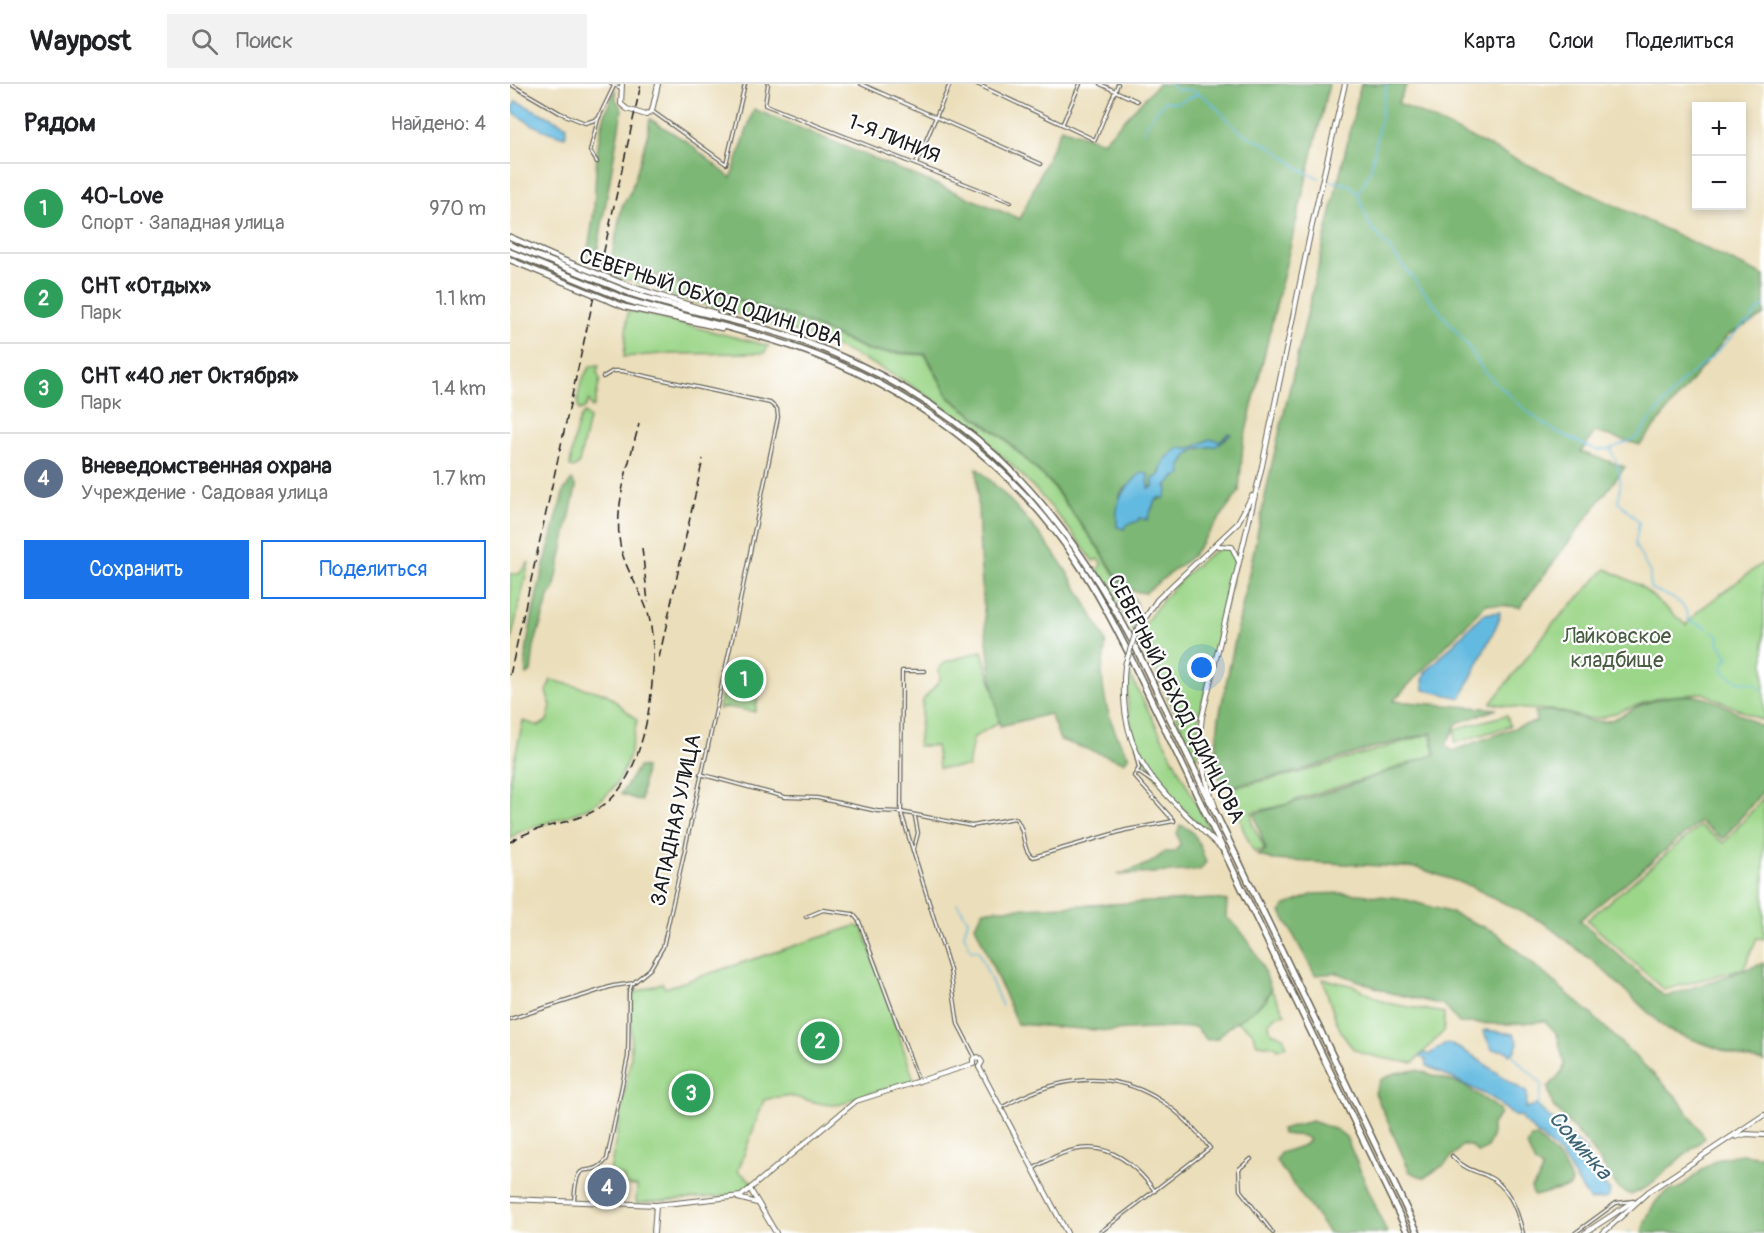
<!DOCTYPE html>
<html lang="ru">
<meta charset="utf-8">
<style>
:root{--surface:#fff;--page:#f2f2f2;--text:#202124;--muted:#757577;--line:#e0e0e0;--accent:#1a73e8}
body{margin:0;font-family:Pangolin,sans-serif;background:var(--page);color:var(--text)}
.controls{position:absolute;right:18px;top:18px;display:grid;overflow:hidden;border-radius:0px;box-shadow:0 3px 9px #0003}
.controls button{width:54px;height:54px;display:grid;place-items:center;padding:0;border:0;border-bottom:2px solid var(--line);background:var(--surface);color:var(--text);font:30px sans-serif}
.you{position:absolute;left:692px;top:584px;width:21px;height:21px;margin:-15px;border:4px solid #fff;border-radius:50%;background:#1a73e8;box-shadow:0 0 0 9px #1a73e833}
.badge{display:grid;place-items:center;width:39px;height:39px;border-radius:50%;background:var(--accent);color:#fff;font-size:20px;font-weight:700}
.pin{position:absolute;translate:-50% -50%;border:3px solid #fff;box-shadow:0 2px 6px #0006}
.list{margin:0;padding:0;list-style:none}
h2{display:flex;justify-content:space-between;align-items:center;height:78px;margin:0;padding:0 24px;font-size:26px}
h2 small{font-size:20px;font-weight:400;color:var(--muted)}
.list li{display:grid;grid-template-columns:39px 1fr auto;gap:18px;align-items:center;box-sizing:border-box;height:90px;padding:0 24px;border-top:2px solid var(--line)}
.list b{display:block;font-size:22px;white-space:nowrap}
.list p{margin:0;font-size:20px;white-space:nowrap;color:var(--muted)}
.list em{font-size:20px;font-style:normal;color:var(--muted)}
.actions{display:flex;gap:12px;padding:18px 24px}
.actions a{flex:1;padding:14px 0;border:2px solid var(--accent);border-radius:0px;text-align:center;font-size:21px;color:var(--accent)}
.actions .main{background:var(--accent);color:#fff}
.icon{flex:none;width:33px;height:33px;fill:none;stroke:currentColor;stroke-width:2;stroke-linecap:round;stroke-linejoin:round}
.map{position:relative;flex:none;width:1254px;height:1149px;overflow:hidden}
header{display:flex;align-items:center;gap:36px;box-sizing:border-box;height:84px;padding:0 30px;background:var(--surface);border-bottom:2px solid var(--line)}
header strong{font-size:28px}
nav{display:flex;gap:33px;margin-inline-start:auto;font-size:21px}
.search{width:420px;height:54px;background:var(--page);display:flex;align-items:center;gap:15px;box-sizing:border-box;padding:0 21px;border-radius:0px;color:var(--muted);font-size:22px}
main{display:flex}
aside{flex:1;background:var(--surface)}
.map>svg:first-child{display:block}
</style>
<header>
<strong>Waypost</strong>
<div class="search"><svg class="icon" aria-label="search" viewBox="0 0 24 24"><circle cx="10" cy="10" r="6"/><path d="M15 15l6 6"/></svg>Поиск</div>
<nav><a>Карта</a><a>Слои</a><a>Поделиться</a></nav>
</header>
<main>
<aside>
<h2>Рядом<small>Найдено: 4</small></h2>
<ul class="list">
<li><span class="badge" style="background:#2e9e5b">1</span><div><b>40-Love</b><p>Спорт · Западная улица</p></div><em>970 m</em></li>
<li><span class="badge" style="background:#2e9e5b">2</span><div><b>СНТ «Отдых»</b><p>Парк</p></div><em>1.1 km</em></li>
<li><span class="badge" style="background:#2e9e5b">3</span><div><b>СНТ «40 лет Октября»</b><p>Парк</p></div><em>1.4 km</em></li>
<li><span class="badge" style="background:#5c6f8a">4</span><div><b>Вневедомственная охрана</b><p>Учреждение · Садовая улица</p></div><em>1.7 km</em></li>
</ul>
<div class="actions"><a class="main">Сохранить</a><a>Поделиться</a></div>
</aside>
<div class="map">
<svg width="1254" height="1149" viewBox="0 0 1254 1149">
<rect width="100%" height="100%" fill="#fff"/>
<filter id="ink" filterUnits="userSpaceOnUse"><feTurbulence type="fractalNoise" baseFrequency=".0167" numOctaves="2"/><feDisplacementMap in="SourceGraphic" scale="12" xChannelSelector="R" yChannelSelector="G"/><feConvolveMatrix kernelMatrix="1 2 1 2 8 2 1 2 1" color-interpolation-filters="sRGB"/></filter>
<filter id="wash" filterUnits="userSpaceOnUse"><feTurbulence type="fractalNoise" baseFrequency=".008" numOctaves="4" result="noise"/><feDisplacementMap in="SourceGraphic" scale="24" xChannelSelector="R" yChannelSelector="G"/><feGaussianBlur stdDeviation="1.35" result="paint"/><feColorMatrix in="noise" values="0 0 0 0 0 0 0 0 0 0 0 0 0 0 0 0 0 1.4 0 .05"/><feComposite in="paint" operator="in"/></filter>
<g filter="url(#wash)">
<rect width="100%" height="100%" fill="#ebdeba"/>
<g fill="#9cd689" stroke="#5c7952" stroke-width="1.5">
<path d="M 94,179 L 283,233 L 361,268 L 415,271 L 439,314 L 494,355 L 540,399 L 590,467 L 614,507 L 625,515 L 628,525 L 622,536 L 626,544 L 623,548 L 587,485 L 592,481 L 588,475 L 583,477 C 526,396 451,325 363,280 C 300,248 231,230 164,213 L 148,206 L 148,202 L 138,199 L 137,204 L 126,199 L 129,195 L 127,193 L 119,197 L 92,188 Z"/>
<path d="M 118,226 L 259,262 L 254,269 L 151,270 L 114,273 Z"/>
<path d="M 89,281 L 87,288 L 90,295 L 84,323 L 82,324 L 79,316 L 75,324 L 69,326 C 65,313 72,292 81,282 Z"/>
<path d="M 75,329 L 79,335 L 69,379 L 64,384 L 60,383 C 61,372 66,333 75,329 Z"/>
<path d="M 716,463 L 725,470 L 726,477 L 689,633 L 686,654 L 688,672 L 685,673 L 629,550 C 639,528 692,467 716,463 Z"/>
<path d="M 19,478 L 0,561 L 0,490 L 9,490 Z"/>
<path d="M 1254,478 L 1254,637 L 1193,609 L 1150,613 L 1091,634 L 1075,634 L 1045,626 L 1014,625 L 981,619 L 1041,542 L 1096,485 L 1129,501 L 1176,541 L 1188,527 Z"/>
<path d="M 472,567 L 492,636 L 463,654 L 458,683 L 429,684 L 426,662 L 408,662 L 413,616 L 430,596 L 429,584 L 436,578 Z"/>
<path d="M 226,579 L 248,582 L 243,605 L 249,607 L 245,628 L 217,623 L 209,625 L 217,589 L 225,587 Z"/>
<path d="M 619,589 L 706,758 C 656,708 608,667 619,589 Z"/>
<path d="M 41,596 L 97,610 L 127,636 C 112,727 84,721 7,749 L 0,755 L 0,694 L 13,637 L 29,642 L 37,637 L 41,622 L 36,608 Z"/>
<path d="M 997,631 L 1000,642 L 945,659 L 945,645 Z"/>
<path d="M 920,650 L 925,670 L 855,695 L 790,714 L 778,720 L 742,728 L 742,739 L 755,765 L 744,768 L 733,745 L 721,704 L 789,689 Z"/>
<path d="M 1254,713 L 1254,855 L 1247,854 L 1234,884 L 1154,906 L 1077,836 L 1190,742 L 1214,759 Z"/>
<path d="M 345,842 L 353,844 L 404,996 L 342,1015 C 326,1029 297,1014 278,1012 C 270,1012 262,1014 254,1016 L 228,1087 L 244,1099 L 230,1111 L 126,1119 L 127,1102 L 115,1101 L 114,1093 L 100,1088 L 121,973 L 121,910 L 152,899 L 155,904 Z"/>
<path d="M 813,895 L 844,902 L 876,919 L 934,929 L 934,947 L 903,979 C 890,977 853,973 843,964 C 826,947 820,917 813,895 Z"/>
<path d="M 761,905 L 775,930 L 766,932 L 759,938 L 760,947 L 773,953 L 777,962 L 768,965 L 765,962 L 747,960 L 742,947 L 726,937 L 756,917 Z"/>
</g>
<g fill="#7db775" stroke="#4c6a48" stroke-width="1.5" fill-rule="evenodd">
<path d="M 648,0 L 819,0 L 733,360 L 729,408 L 682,472 L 635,509 L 615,506 L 591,467 L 541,399 L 494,354 L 439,313 L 416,270 L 361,267 L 284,233 L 127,185 L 111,184 L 101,177 L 112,122 L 121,107 L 137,53 L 140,35 L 176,57 L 221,94 L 244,25 L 510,135 L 551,44 L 593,58 ZM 721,350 C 702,371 673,354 669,392 C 659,394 655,405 652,414 L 645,417 L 638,434 L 629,433 L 625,438 L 616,440 C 606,414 604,400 637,399 L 638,405 C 651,399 648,384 656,375 C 665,365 697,360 709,357 C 714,356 717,352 721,350 Z"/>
<path d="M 851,0 L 897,0 L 888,19 L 1254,192 L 1254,231 L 1218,251 L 1130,361 L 1085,348 L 1071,368 L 1115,383 L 1010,523 L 976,520 L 883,617 L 987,625 L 947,639 L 936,661 L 942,667 L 1010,642 L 1026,638 L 1025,628 C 1031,628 1038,626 1044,627 C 1062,629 1078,640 1097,637 C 1112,634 1121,624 1134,620 C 1188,600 1209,618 1254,644 L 1254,706 L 1213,755 L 1190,738 L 1070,836 L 1155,913 L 1254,879 L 1254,978 L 1231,973 L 1157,946 L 1090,883 L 1034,839 L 960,802 L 908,784 L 763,776 L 747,771 L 756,766 L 744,730 L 838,702 L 926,670 L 922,649 L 862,664 L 786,688 L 714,704 L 704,683 L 709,633 L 761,384 Z"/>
<path d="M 105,6 L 106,15 L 112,26 L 88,164 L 82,171 L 77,171 C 79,156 83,140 84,124 C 87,79 84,48 105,6 Z"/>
<path d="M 467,384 C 513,426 554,476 582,531 C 586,539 592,548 595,556 C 597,565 592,578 592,588 C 593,620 602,647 619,673 L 614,678 L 550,656 L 540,630 L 490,642 C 473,556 469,472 467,384 Z"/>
<path d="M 62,396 L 66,403 L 44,506 L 40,510 L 24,562 L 21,588 L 17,591 C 8,568 46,437 54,406 Z"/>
<path d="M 128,683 L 135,684 L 131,717 L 111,710 Z"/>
<path d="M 670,741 C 688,747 689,762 696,778 L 690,786 L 608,791 L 640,779 L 655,768 L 664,768 L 670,761 L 667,750 Z"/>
<path d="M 837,809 L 890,814 L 939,828 L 985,848 L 1079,928 L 1167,1013 L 1195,1054 L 1137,1103 L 1121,1111 L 1109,1105 L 1079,1061 L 1043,1022 L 1038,1004 L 1053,986 L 1054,980 L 1047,950 L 1035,937 L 999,940 L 949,939 L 934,921 L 881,909 L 828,889 L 805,891 L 771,828 L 774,822 L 804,810 Z"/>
<path d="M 703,815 L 717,817 L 716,833 C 739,850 752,879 761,905 C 752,927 722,935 707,955 L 697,956 L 685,943 L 599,947 L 507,940 L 465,841 L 474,826 Z"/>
<path d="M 907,986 L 953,1001 L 989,1025 L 990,1030 L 982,1040 L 982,1053 L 976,1065 L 968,1069 L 961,1062 L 953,1061 L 934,1081 L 914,1094 L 900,1088 L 865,1009 L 870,996 L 885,989 Z"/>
<path d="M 802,1037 L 827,1046 L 836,1053 L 877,1149 L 819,1149 L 766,1077 L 770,1069 L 794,1061 L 799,1056 L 794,1052 L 772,1050 L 771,1045 Z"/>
<path d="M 1027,1053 L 1051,1077 L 1062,1098 L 1060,1103 L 1024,1112 L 1021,1104 L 1029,1095 L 1032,1085 L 1025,1080 L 1017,1062 L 1021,1054 Z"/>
<path d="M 1231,1070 L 1254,1073 L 1254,1149 L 1132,1149 C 1135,1135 1145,1112 1160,1106 C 1167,1103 1162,1108 1169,1104 C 1194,1087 1196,1075 1231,1070 Z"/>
</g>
<g fill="#63bae0" stroke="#406b7e" stroke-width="1.5">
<path d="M 6,17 L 57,42 L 55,53 C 35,48 16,39 1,26 Z"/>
<path d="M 719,349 L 721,350 L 706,362 L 687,364 L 678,370 L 671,381 L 672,391 L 665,393 L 656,402 L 658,405 L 654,415 L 650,413 L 645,417 L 637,436 L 629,434 L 628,437 L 616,441 L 614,445 L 607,443 C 605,413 611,409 631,389 L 638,390 L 639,405 L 643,403 L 643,395 L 651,390 C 650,377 661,370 671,363 L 680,365 L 700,355 L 710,357 Z"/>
<path d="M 990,528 L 989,536 L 951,614 L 914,606 L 913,597 L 915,589 L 973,530 Z"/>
<path d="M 976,946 L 1003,950 L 1008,959 L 1005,967 L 999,971 L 997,967 L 982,965 L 973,947 Z"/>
<path d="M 937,959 C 967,970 986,991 1013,1006 L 1017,1009 L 1016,1024 L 1026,1021 L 1074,1064 L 1089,1095 L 1100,1107 L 1098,1114 L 1080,1117 L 1050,1070 L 1012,1036 L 1013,1033 L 1004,1032 L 982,1014 L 917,982 L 916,975 L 909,973 L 915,969 L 918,971 Z"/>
</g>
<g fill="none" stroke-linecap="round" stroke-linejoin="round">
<g stroke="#63bae0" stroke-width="1.5">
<path d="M 660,0 L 667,6 C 695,2 708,28 726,44 C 736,53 751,57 763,64 C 779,75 791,88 809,94"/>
<path d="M 633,48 C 638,35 647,28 654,17 L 667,19 L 688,10"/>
<path d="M 816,96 L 840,101 L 848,110 L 859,140 L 958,262 L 974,288 L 1018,328 L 1043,346 L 1086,366 L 1100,365 L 1126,354 L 1172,297 L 1202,273"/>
<path d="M 848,110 L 861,85 L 877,0"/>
<path d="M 1203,272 L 1235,239 L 1239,239 L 1249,225 L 1254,223"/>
<path d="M 1101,366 C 1110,383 1113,398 1108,417 L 1129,438 L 1125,461 L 1140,489 L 1140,504 C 1155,512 1177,515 1178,536 L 1197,544"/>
<path d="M 1202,547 L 1209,552 L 1208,558 L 1219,574 L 1214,578 L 1212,587 L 1227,597 L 1244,599 L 1254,608"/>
<path d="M 447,819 L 458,836 L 454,850 L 461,867 L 468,866 L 492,922"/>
<path d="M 1002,970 C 1011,982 1021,988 1032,1000 L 1028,1022"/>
<path d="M 1119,1147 L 1120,1149"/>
</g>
</g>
</g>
<g filter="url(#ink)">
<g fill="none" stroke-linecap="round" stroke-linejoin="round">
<g stroke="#646053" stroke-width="4.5">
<g id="street">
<path d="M 0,0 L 50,29 L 75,39 L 88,35 L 104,2"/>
<path d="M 101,0 L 111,4"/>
<path d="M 258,0 L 255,21 L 501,118"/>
<path d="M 351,0 L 531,80"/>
<path d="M 467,0 L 585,56 L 608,0"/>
<path d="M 590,0 L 627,17"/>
<path d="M 142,27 L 216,80 L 235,0"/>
<path d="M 553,39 L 570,0"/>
<path d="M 87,78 L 80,67 L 88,35"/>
<path d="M 406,80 L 440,0"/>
<path d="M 625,667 L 629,684 L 624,692 L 664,737"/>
<path d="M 628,688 L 644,699"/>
<path d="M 190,690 L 275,713 L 307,714 L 367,727 L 391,728 L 392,587 L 415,587"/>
<path d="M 391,728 L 462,742 L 505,734 C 516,744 511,767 523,773 L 616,746 L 664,737"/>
<path d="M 391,728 L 440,886 L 448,940 L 465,973"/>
<path d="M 403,768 L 408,749 L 405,733"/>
<path d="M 296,833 L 313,826 L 343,830 L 349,837 L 409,998"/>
<path d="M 0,935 L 103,902 L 124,899"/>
<path d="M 491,1024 C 572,977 643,988 700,1064 L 589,1149"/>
<path d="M 942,1072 C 952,1083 961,1086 975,1091 C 999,1101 1007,1125 1013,1149"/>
<path d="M 741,1075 L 729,1085 L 730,1106 L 763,1149"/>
<path d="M 523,1085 C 574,1051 609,1059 645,1107"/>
<path d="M 64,1118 C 67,1066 78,1100 97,1075 L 118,972 L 119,908 L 122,900 L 140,885 L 153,863 L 224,546 L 268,333 L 267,325 L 260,319 L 112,287 L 103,287 L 93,293"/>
<path d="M 1065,1149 L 1106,1119 L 1124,1117"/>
</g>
</g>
<g stroke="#646053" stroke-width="6">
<g id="secondary">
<path d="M 112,0 L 111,20 L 117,25 L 136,31 L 142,27 L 148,0"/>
<path d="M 708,462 L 722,463 L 728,476"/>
<path d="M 626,548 L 647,516 L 727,440 L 742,412"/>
<path d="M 615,581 C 606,675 649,704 711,764"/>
<path d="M 705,722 C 693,691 687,666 692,633 L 752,382 L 802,141 L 835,0"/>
<path d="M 463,980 L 463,975 L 468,973 L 472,978 L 469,983"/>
<path d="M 469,983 L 557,1149"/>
<path d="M 1226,1053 L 1236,1050 L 1254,1051"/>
<path d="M 240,1105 L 266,1149"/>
<path d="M 228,1114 L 247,1119"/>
<path d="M 0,1115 L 146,1121 L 231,1112 L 346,1017 L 463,980"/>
<path d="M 144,1149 L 146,1121"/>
<path d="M 1075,1149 L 1122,1118"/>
<path d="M 1093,1149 L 1138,1108 L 1254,1031"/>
</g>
</g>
<g stroke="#646053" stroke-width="7">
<g id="primary">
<path d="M 0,153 L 50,175"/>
<path d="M 122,203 L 204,229"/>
<path d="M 115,223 L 212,244"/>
</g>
</g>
<g stroke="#646053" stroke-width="8">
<g id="highway">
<path d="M 120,209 C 175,227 232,236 287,255 C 451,313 545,410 625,562 L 908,1149"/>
<path d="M 117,216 C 172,233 229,244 284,263 C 399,302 501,377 568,479 C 587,507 602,536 617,566 L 898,1149"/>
</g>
</g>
<use href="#street" stroke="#fff" stroke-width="2"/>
<use href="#secondary" stroke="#fff" stroke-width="4"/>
<use href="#primary" stroke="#fff" stroke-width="4.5"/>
<use href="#highway" stroke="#fff" stroke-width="5"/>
<g stroke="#1c1c1c" stroke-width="1.5" stroke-dasharray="9 4.5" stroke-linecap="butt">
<path d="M 132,464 L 138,518"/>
<path d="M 149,574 L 193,375"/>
<path d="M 0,591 L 131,0"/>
<path d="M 0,758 C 32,737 76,741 103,713 C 139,676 151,576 138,529 C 130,503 111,481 109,452 C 106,415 120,376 129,340"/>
</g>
<g stroke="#646053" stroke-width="6" stroke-linecap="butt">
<path id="secondary-bridge" d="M 615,581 L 626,548"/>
</g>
<g stroke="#646053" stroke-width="7" stroke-linecap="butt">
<g id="primary-bridge">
<path d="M 50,175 L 122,203"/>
<path d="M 0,176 L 115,223"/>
</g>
</g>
<g stroke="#646053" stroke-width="8" stroke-linecap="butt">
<g id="highway-bridge">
<path d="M 0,161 L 120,209"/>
<path d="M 0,168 L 117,216"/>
</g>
</g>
<use href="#secondary-bridge" stroke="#fff" stroke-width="4"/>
<use href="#primary-bridge" stroke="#fff" stroke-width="4.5"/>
<use href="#highway-bridge" stroke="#fff" stroke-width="5"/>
</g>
</g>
<g text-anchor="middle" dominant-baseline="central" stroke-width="4.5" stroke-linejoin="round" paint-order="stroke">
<g font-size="21" fill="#1c1c1c" stroke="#fff">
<text transform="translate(384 55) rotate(22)">1-Я ЛИНИЯ</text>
<text transform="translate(201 214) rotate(18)">СЕВЕРНЫЙ ОБХОД ОДИНЦОВА</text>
<text transform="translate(666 615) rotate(63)">СЕВЕРНЫЙ ОБХОД ОДИНЦОВА</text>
<text transform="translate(166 736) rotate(-78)">ЗАПАДНАЯ УЛИЦА</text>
</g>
<g font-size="21" fill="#495d42" stroke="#fff">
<text x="1107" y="552">Лайковское<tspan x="1107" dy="24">кладбище</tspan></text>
</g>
<g font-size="22" font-style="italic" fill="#3c6374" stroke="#fff">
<text transform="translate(1070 1061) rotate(49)">Соминка</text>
</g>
</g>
</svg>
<div class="controls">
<button>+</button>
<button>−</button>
</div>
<div class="you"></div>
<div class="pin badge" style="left:234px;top:595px;background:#2e9e5b">1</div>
<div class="pin badge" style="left:310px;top:957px;background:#2e9e5b">2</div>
<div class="pin badge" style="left:181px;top:1009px;background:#2e9e5b">3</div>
<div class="pin badge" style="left:97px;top:1103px;background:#5c6f8a">4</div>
</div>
</main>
